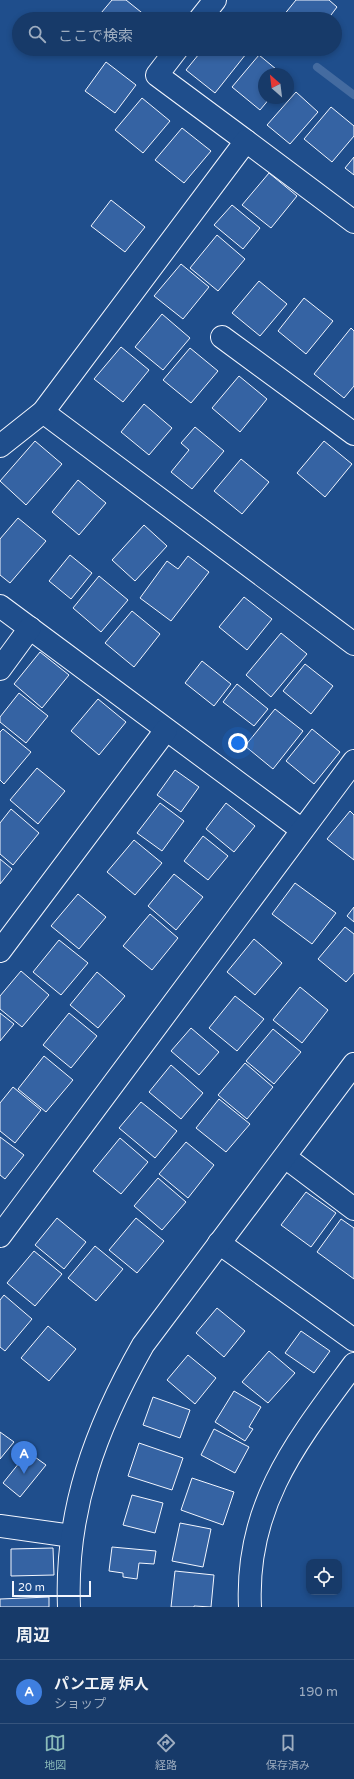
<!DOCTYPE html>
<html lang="ja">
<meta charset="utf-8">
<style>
:root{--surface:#173a69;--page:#244571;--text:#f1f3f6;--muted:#9eadc0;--line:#36547d;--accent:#8bbbb9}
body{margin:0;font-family:"Varela Round","Noto Sans JP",sans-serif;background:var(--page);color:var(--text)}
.controls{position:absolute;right:12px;bottom:12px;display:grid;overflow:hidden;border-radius:8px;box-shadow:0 2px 6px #0003}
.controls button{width:36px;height:36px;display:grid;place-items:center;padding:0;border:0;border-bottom:1px solid var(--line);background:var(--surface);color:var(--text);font:20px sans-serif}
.compass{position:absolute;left:258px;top:68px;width:36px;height:36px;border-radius:50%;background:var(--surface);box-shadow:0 2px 6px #0003;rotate:332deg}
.scale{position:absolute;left:12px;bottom:10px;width:79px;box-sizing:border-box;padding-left:4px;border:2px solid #f2f6ff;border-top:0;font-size:11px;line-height:14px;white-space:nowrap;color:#f2f6ff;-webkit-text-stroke:3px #1f4e8c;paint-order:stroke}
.you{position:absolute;left:238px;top:743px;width:14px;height:14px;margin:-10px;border:3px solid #fff;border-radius:50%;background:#1a73e8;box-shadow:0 0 0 6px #1a73e833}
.badge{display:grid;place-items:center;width:26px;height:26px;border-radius:50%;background:var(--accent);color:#fff;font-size:13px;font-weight:700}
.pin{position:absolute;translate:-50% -33px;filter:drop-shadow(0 1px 2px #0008)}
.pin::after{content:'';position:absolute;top:21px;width:14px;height:12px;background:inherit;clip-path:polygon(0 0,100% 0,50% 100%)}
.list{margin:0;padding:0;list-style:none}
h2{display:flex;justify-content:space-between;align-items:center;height:52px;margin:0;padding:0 16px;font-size:17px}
h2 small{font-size:13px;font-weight:400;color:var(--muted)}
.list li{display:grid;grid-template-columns:26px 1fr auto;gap:12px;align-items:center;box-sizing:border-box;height:64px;padding:0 16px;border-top:1px solid var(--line)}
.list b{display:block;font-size:15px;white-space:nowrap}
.list p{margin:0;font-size:13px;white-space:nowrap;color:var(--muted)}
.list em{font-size:13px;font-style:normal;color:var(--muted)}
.icon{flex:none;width:22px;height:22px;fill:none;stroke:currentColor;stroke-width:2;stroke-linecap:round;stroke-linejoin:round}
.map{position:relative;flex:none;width:354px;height:1607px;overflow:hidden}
.search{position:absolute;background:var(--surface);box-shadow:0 2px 6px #0003;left:12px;right:12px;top:12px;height:44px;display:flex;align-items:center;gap:10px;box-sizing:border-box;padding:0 14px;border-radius:22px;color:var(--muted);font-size:15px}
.sheet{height:116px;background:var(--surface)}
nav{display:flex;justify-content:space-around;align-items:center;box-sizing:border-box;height:56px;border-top:1px solid var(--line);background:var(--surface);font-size:11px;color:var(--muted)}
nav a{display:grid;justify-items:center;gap:2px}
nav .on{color:var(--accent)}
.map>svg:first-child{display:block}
</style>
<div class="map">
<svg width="354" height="1607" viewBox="0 0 354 1607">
<rect width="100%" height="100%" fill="#1f4e8c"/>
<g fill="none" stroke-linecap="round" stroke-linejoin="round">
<path stroke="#446ba0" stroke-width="8" d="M 317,67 L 354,95"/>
</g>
<g fill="#3563a3" stroke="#f2f6ff">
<path d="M 112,0 L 126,0 L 146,16 L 144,19 L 96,19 Z"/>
<path d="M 296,0 L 329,0 L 337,7 L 328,19 L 287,19 L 283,16 Z"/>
<path d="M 203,49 L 250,49 L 215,93 L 186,70 Z"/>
<path d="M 259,55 L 282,74 L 264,74 L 264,98 L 270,98 L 260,110 L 232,87 Z"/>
<path d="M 106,62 L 136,85 L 115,113 L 85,91 Z"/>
<path d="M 296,92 L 318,112 L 290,144 L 267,125 Z"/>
<path d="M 142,98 L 170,121 L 143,153 L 115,130 Z"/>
<path d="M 331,107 L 354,126 L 354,136 L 332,162 L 304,139 Z"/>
<path d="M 182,128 L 211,151 L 184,183 L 155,160 Z"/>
<path d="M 354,157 L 354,175 L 345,168 Z"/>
<path d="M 269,173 L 297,196 L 271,228 L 242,205 Z"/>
<path d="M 111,200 L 145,227 L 125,252 L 91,226 Z"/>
<path d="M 232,205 L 260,228 L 243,249 L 214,225 Z"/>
<path d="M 217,235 L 245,259 L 218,291 L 190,268 Z"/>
<path d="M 181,264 L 209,287 L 183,319 L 154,296 Z"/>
<path d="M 259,281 L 287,304 L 260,336 L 232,313 Z"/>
<path d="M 304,298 L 333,321 L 306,354 L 278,331 Z"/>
<path d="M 162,314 L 190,338 L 163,370 L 135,347 Z"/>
<path d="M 351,328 L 354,331 L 354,386 L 344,398 L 314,374 Z"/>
<path d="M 121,347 L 149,370 L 123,402 L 94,379 Z"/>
<path d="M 190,348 L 218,371 L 191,403 L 163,380 Z"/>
<path d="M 239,376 L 267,399 L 240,432 L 212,408 Z"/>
<path d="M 144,404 L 172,428 L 149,455 L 121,432 Z"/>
<path d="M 195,427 L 224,451 L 192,489 L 171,472 L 189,450 L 181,443 Z"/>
<path d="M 35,441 L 62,464 L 26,505 L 0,481 Z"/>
<path d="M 324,441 L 352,464 L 325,497 L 297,473 Z"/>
<path d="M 241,459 L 269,482 L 242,514 L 214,491 Z"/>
<path d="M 78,480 L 106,503 L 79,535 L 52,512 Z"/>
<path d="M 18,518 L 46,541 L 10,583 L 0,575 L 0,539 Z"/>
<path d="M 144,525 L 167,546 L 135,581 L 112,560 Z"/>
<path d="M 70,555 L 92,573 L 71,599 L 49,581 Z"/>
<path d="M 188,556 L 209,572 L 171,621 L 140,598 L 167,561 L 178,569 Z"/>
<path d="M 99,576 L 128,600 L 101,632 L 73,608 Z"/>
<path d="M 244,597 L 272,619 L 247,650 L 219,627 Z"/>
<path d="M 132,611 L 160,634 L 134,667 L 105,643 Z"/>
<path d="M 281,633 L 307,654 L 271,697 L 246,675 Z"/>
<path d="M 40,652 L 69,675 L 42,708 L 14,684 Z"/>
<path d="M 202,661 L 231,684 L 214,706 L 185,683 Z"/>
<path d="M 305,664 L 333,686 L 311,714 L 283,691 Z"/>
<path d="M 237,684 L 268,709 L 254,726 L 223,702 Z"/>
<path d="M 19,693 L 48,716 L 26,743 L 0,722 L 0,717 Z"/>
<path d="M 98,699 L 126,722 L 99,755 L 71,731 Z"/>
<path d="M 275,709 L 303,731 L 273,769 L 245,746 Z"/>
<path d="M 3,729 L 31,752 L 4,784 L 0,780 L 0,732 Z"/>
<path d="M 312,729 L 340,752 L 314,784 L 286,761 Z"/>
<path d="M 37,768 L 65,791 L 38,824 L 10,800 Z"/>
<path d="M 175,770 L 199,787 L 181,812 L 157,795 Z"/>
<path d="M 160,803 L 184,821 L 162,851 L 137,833 Z"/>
<path d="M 226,803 L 255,826 L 234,852 L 206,829 Z"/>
<path d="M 11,809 L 39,833 L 13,865 L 0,854 L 0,823 Z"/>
<path d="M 350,811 L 354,815 L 354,860 L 327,839 Z"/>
<path d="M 203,836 L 228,856 L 208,880 L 184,861 Z"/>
<path d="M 134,840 L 162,863 L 135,895 L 107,872 Z"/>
<path d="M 0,859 L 12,869 L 0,884 Z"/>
<path d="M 174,874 L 203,897 L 176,930 L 148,906 Z"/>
<path d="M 295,883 L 336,913 L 312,944 L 272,914 Z"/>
<path d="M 78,894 L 106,917 L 79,949 L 51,926 Z"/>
<path d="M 354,907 L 354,922 L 347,916 Z"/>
<path d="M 150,914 L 178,938 L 152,970 L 123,946 Z"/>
<path d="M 345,927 L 354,934 L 354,973 L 346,982 L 318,959 Z"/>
<path d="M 254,939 L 282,963 L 255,995 L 227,972 Z"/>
<path d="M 59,940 L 88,963 L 61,995 L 33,972 Z"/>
<path d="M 21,971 L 49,995 L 22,1027 L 0,1009 L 0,996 Z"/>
<path d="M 97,972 L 125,996 L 98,1028 L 70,1005 Z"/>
<path d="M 300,987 L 328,1010 L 302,1043 L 273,1020 Z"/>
<path d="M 235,996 L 264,1019 L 237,1051 L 209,1028 Z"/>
<path d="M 0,1013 L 14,1024 L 0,1041 Z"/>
<path d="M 69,1013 L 97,1036 L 71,1068 L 43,1045 Z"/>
<path d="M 191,1028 L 219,1052 L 199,1075 L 171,1051 Z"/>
<path d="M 273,1029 L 301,1052 L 274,1084 L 246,1061 Z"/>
<path d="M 44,1056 L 73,1080 L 46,1112 L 18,1089 Z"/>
<path d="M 245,1063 L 273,1087 L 247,1119 L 218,1095 Z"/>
<path d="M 171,1065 L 203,1093 L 181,1119 L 149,1092 Z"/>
<path d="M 13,1087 L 41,1110 L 15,1143 L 0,1131 L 0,1103 Z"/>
<path d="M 219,1099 L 250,1124 L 226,1152 L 196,1128 Z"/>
<path d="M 141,1102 L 177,1131 L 155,1158 L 119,1128 Z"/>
<path d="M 0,1137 L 24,1155 L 5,1179 L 0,1175 Z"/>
<path d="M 120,1138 L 148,1162 L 121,1194 L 93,1171 Z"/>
<path d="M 186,1142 L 214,1165 L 188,1198 L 159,1174 Z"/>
<path d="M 158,1178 L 186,1202 L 162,1230 L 134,1206 Z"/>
<path d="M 306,1192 L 336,1213 L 311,1247 L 281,1225 Z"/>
<path d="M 57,1218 L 86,1242 L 64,1269 L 35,1245 Z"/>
<path d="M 136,1218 L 164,1241 L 137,1273 L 109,1250 Z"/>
<path d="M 341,1219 L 354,1228 L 354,1279 L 317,1252 Z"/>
<path d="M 95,1246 L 123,1269 L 96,1301 L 68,1278 Z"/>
<path d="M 34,1251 L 62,1274 L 35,1306 L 7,1283 Z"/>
<path d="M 4,1295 L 32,1319 L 5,1351 L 0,1347 L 0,1300 Z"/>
<path d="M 217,1308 L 245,1331 L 224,1357 L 196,1333 Z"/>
<path d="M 48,1326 L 76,1349 L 49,1381 L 21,1358 Z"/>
<path d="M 301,1331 L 330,1351 L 314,1373 L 285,1353 Z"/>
<path d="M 269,1351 L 295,1373 L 268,1403 L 242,1382 Z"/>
<path d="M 188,1355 L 216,1378 L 195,1404 L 167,1380 Z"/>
<path d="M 234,1391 L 261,1407 L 249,1427 L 253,1429 L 245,1441 L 215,1422 Z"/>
<path d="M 153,1397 L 190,1410 L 180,1438 L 143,1425 Z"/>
<path d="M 214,1429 L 249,1447 L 235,1473 L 201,1455 Z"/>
<path d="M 0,1432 L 14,1442 L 0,1459 Z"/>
<path d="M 139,1443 L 183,1458 L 172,1490 L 128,1476 Z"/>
<path d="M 28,1452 L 46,1465 L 20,1497 L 3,1483 Z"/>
<path d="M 192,1478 L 234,1492 L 223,1525 L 181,1510 Z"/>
<path d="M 132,1495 L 163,1503 L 155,1533 L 123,1525 Z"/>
<path d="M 180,1523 L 211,1529 L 203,1567 L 172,1561 Z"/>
<path d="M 112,1547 L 156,1551 L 154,1564 L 139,1563 L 137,1579 L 123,1577 L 123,1573 L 109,1571 Z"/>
<path d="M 53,1548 L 54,1575 L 11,1576 L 11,1549 Z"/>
<path d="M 175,1571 L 214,1575 L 211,1607 L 194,1606 L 194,1607 L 171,1607 Z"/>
<path d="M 49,1597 L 49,1607 L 0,1607 L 0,1599 Z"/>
</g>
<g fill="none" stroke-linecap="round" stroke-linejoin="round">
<g stroke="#f2f6ff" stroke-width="24">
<g id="minor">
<path d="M 200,19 L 215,0"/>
<path d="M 177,49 L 157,75 L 246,141"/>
<path d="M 222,337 L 354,434"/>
<path d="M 43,412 L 354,644"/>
<path d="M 0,446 L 43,412 L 246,141 L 354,222"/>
<path d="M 0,606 L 302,830"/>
<path d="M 0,669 L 30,628"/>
<path d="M 0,951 L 166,730"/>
<path d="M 285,1157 L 354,1209"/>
<path d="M 0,1236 L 354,761"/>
<path d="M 219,1243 L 354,1340"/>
<path d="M 0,1526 L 72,1536"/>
<path d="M 69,1607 C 65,1510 96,1428 143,1345 L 354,1064"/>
<path d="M 250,1607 C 245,1505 297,1441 354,1364"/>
</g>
</g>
<use href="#minor" stroke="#1f4e8c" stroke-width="22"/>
</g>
</svg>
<div class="controls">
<button><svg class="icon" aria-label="locate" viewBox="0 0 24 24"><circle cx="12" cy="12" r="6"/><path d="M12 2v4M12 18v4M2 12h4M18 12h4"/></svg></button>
</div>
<svg class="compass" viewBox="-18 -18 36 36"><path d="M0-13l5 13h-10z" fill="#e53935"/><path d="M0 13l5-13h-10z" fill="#9eadc0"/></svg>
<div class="scale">20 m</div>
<div class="you"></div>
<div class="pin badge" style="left:24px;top:1474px;background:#3f7fe0">A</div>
<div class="search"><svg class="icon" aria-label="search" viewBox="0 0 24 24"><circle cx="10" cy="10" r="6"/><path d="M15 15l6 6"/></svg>ここで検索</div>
</div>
<section class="sheet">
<h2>周辺<small></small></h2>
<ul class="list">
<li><span class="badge" style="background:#3f7fe0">A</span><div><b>パン工房 炉人</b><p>ショップ</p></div><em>190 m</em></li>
</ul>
</section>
<nav>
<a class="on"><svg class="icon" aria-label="map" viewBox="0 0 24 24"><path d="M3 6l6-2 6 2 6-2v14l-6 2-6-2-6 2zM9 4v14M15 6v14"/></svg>地図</a>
<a><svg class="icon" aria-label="directions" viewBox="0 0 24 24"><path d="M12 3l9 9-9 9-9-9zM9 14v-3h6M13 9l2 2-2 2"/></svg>経路</a>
<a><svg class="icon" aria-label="saved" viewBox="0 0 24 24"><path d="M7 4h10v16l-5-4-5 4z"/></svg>保存済み</a>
</nav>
